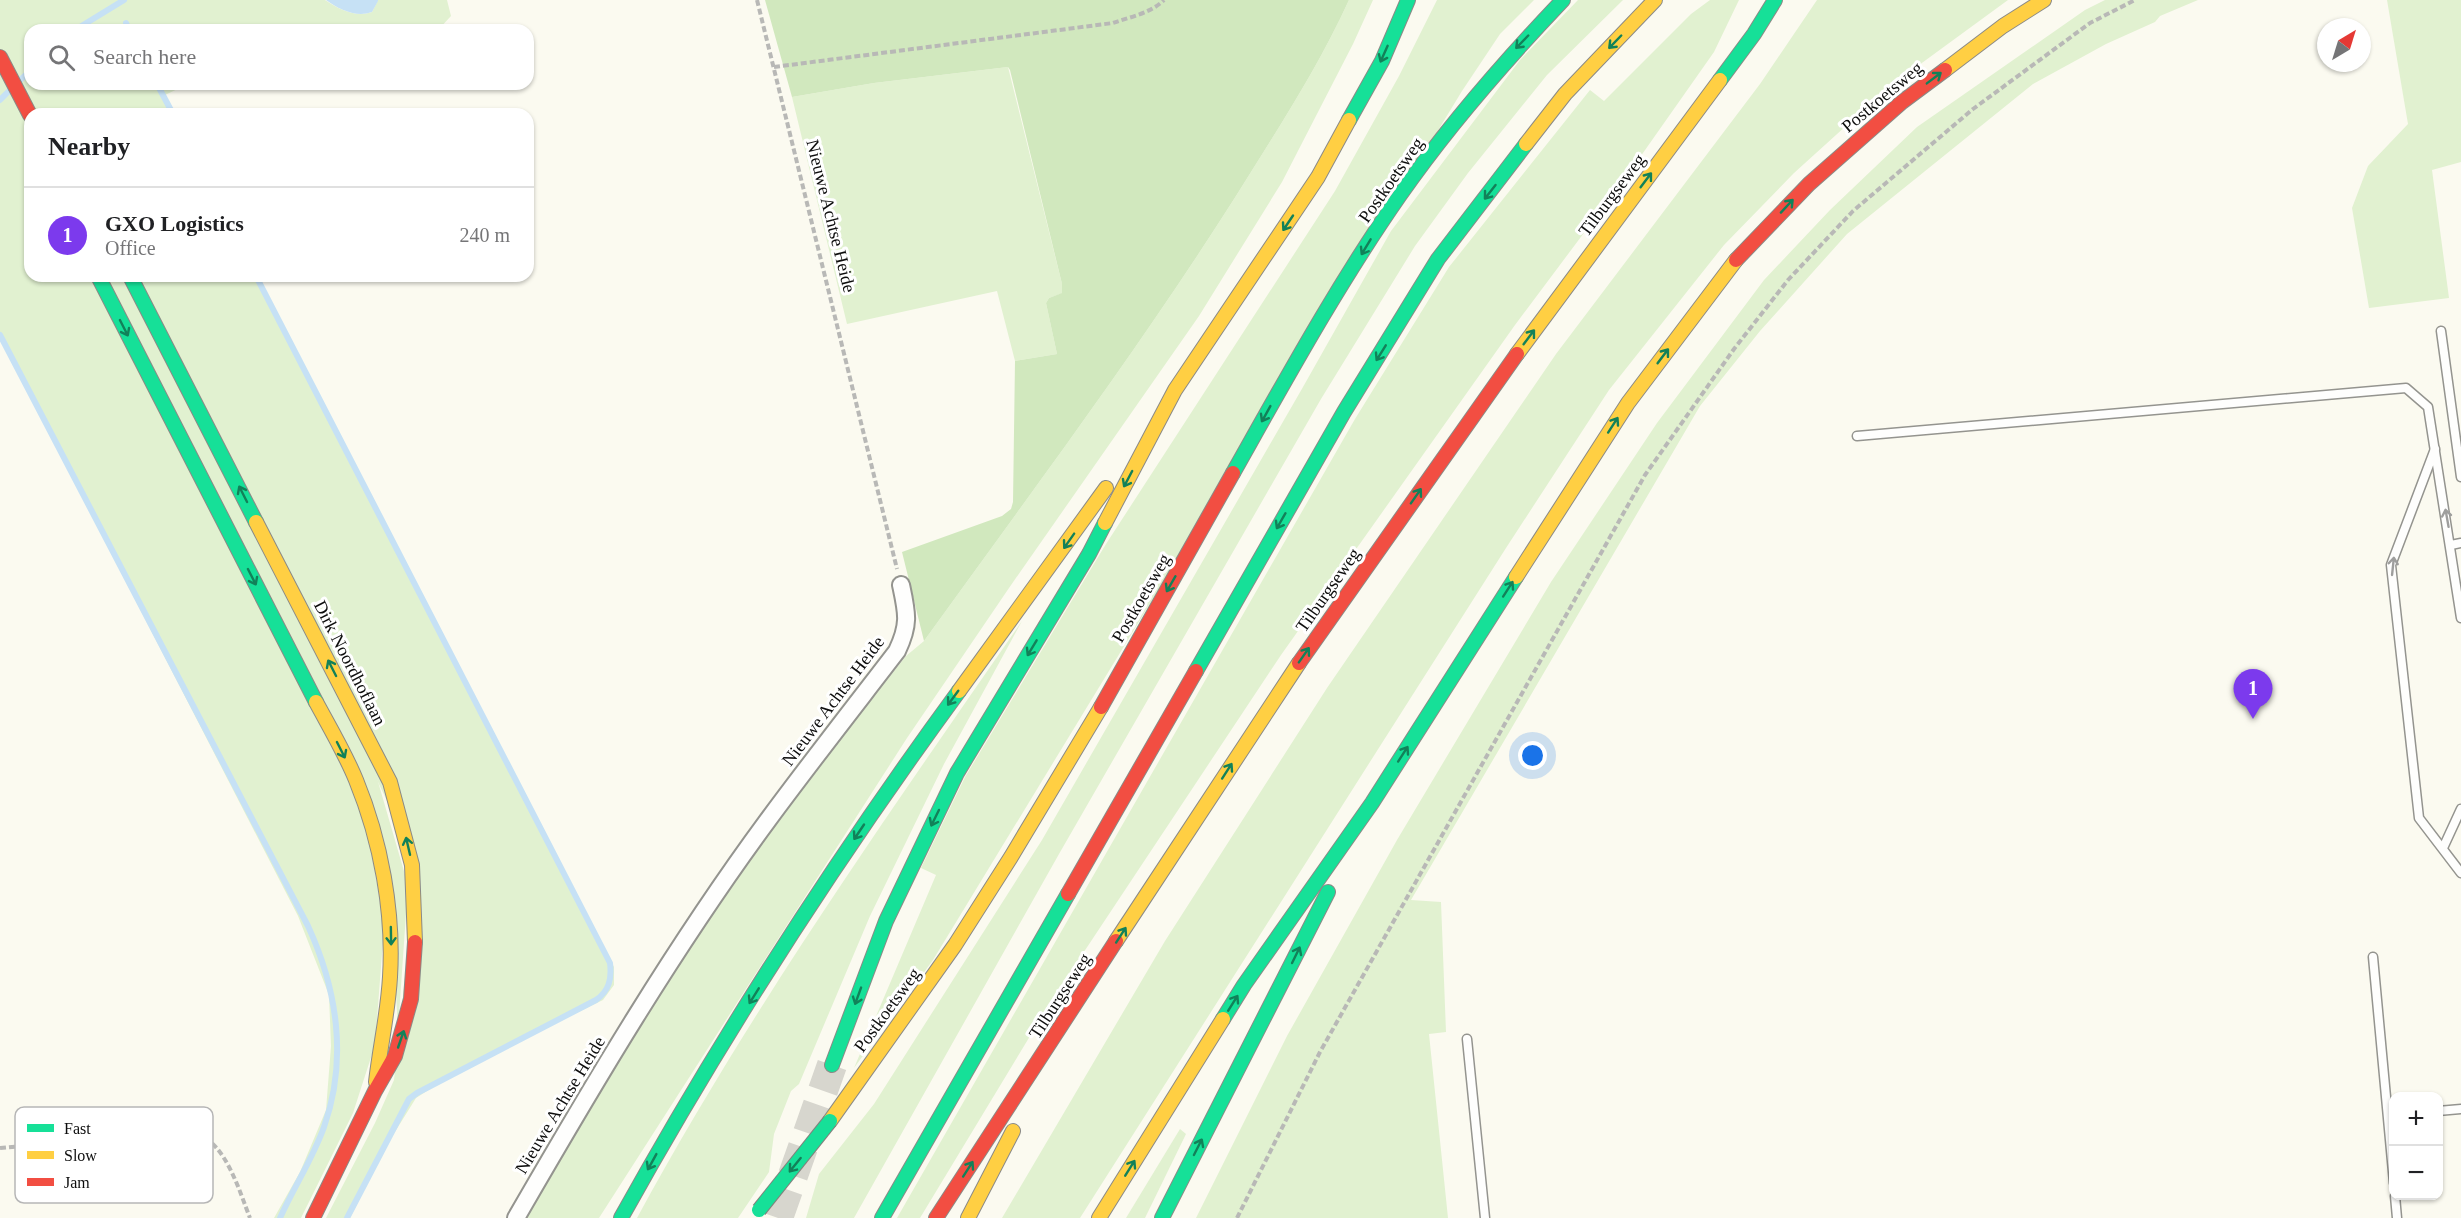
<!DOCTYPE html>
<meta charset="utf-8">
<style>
:root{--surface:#fff;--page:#f6f6f6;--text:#202124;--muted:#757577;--line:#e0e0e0;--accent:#7c3aed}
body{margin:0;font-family:"Times New Roman",serif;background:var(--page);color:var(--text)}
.controls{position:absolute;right:18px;bottom:18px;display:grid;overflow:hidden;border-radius:12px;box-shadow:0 2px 4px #0004}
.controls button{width:54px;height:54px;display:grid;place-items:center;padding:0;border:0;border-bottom:2px solid var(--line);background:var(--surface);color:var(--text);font:30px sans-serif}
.compass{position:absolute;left:2317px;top:18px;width:54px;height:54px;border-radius:50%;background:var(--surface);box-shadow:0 2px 4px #0004;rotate:38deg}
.you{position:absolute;left:1533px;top:756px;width:21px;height:21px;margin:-15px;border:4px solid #fff;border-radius:50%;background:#1a73e8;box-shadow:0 0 0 9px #1a73e833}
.badge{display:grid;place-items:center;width:39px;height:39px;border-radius:50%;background:var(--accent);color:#fff;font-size:20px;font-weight:700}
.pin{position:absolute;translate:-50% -50px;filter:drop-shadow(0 2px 3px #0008)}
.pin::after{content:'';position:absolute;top:32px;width:21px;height:18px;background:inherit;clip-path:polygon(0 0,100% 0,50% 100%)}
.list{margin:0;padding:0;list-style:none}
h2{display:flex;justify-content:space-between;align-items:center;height:78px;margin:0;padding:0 24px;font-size:26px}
h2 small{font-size:20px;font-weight:400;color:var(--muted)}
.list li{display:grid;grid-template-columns:39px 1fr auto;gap:18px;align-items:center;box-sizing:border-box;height:96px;padding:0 24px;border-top:2px solid var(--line)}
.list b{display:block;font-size:22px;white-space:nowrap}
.list p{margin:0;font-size:20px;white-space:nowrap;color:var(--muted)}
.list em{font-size:20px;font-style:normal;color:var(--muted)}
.icon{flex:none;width:33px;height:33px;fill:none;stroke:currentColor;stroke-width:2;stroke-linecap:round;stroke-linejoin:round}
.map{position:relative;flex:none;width:2461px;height:1218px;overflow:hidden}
.search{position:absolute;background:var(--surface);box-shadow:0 2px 4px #0004;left:24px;top:24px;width:510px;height:66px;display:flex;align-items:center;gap:15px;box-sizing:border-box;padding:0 21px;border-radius:18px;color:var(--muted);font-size:22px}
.panel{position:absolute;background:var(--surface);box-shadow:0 2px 4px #0004;left:24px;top:108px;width:510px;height:174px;border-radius:18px}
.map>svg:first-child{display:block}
</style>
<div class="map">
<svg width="2461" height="1218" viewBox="0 0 2461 1218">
<rect width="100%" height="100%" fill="#fbfaf0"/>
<g fill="#e1f1d0">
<path d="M 0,0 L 325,0 C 338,9 356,18 372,12 L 378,0 L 447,0 L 451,16 L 438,30 L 30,30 L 30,84 L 188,84 L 165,95 L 174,114 L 30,114 L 30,276 L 92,276 L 349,778 L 368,828 L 384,928 L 375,1045 L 353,1113 L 301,1218 L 274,1218 L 300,1172 L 326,1110 L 331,1046 L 329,995 L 298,916 L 0,337 Z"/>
<path d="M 1349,0 L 1373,0 L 1353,44 L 1282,182 L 1199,316 L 1009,588 L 907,738 L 599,1218 L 523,1218 C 601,1085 681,953 771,827 C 812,768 861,713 906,656 L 924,641 C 1030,494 1139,349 1236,196 C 1276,132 1318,68 1349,0 Z"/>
<path d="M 1437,0 L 1534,0 L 1500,34 L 1462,91 L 933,960 L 854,1068 L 936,875 L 921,868 L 965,777 L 1106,544 L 1335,191 L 1399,76 Z"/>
<path d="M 1578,0 L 1623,0 L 1547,75 L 1468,173 L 1415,246 L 1321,399 L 1059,854 L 854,1218 L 806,1218 L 819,1174 L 874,1104 L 1042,840 L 1303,387 L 1391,231 L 1520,60 Z"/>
<path d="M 1710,0 L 1739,0 L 1714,52 L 1631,170 L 1515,325 L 1281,655 L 1050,1003 L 920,1218 L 897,1218 L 1355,419 L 1449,267 L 1590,90 L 1604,101 L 1691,14 Z"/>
<path d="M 1817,0 L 2008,0 L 1889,87 L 1794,173 L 1724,245 L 1609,390 L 1506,548 L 1080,1218 L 1002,1218 L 1165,941 L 1327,688 L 1556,354 L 1760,84 Z"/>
<path d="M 2105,0 L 2198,0 L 2160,16 L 2155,22 L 2106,44 L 2033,84 L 1847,234 L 1760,331 L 1700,406 L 1411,900 L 1441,902 L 1446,1032 L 1429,1034 L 1448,1218 L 1196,1218 L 1287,1036 L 1397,840 L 1551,582 L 1657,423 L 1764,280 L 1830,210 L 1917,127 L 2085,10 Z"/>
<path d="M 2387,0 L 2461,0 L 2461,162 L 2432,170 L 2449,298 L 2369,308 L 2352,208 L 2368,166 L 2408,124 Z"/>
<path d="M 1008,67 L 1062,284 L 1063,293 L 1049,298 L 1046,303 L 1057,354 L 1015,361 L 997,291 L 847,324 L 792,97 L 874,83 Z"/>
<path d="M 105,276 L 123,276 L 370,754 L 408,885 L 398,1030 L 389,864 Z"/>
<path d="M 137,276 L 258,276 L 614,967 L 614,985 L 603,1000 L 458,1071 L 416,1098 L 388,1143 L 350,1218 L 326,1218 L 375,1123 L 394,1080 L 417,864 Z"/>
<path d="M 1022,621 L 944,764 L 870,916 L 799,1084 L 791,1091 L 774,1134 L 769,1172 L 738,1218 L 637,1218 C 750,1010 887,816 1022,621 Z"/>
<path d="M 1180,1129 L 1186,1134 L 1145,1218 L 1126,1218 Z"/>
</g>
<path fill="#d1e8be" d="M 765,0 L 1349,0 C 1318,68 1276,132 1236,196 C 1139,349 1030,494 924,641 L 902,552 L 1002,516 L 1011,509 L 1013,502 L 1015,361 L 1057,354 L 1046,303 L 1049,298 L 1062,293 L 1062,284 L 1010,70 L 1008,67 L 874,83 L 792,97 Z"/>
<path fill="#c6e1f5" d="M 326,0 L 378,0 L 378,1 L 372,12 C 356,18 338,9 326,0 Z"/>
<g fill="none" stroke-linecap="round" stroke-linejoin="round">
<g stroke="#c6e1f5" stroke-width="6">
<path d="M 126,23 L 129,30"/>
<path d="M 75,30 L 124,0"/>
<path d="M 17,83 L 30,71"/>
<path d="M 157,84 L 173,114"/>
<path d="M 0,100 L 10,90"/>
<path d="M 256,276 L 610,963 C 612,979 609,991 596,1000 L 417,1093 L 409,1099 L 347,1218"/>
<path d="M 0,335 L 308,926 C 337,989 348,1059 324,1127 C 313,1158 294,1187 280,1218"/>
</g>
<path stroke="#d7d6ce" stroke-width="30" stroke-dasharray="30 15" stroke-linecap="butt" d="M 778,1218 L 832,1065"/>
<g stroke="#94948f" stroke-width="11">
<g id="lane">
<path d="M 2441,331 L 2461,477"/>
<path d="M 1857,436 L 2406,388 L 2428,407 L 2461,618"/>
<path d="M 2435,449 L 2391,565 L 2419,818 L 2461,873"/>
<path d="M 2451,545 L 2461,543"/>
<path d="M 2443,848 L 2461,809"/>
<path d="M 2373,957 L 2394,1183"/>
<path d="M 1467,1039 L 1485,1218"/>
<path d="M 2438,1111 L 2461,1109"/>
<path d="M 2395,1196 L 2397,1218"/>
</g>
</g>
<g stroke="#94948f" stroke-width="20">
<path id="street" d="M 516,1218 C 594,1083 675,946 768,820 C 810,763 854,707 897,651 C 910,624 907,613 901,585"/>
</g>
<g stroke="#8b8a86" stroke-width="16">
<g id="fast">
<path d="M 1720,80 L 1754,34 L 1775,0"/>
<path d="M 1349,120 L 1382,61 L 1408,0"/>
<path d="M 98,276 L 316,702"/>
<path d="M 130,276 L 256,522"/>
<path d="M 1233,473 C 1286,379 1338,284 1400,195 C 1448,126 1504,62 1563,0"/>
<path d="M 1196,671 L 1344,412 L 1438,259 L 1526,144"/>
<path d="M 1223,1019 L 1244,985 L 1372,803 L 1516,577"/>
<path d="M 832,1065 L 886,921 L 957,773 L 1089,554 L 1105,523"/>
<path d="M 621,1218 C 722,1036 836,859 959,691"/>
<path d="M 882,1218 L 1068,894"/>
<path d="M 1162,1218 L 1328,892"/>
</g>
</g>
<g stroke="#8b8a86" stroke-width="16">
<g id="slow">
<path d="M 1945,70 L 2003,26 L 2044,0"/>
<path d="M 1526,144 L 1565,94 L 1655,0"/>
<path d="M 1517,354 L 1720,80"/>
<path d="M 256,522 L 390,782 L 412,865 L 415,942"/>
<path d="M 1105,523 L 1175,390 L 1318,177 L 1349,120"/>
<path d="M 1516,577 L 1628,403 L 1736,260"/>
<path d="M 959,691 L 1106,488"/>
<path d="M 316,702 C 330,728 345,753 356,780 C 381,841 394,912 390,977 C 388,1013 380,1047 376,1082"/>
<path d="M 1116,941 L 1299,663"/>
<path d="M 830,1121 L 955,945 L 1011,857 L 1101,707"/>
<path d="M 968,1218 L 1013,1131"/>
<path d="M 1099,1218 L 1223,1019"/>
</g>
</g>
<g stroke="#8b8a86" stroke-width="16">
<g id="jam">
<path d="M 0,57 L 30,115"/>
<path d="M 1736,260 L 1809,184 L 1902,102 L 1945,70"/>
<path d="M 1299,663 L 1517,354"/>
<path d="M 1101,707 L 1233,473"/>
<path d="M 1068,894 L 1196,671"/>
<path d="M 313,1218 L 375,1091 L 395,1056 L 411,999 L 415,942"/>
<path d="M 936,1218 L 1116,941"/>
</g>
</g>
<g stroke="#b8b8b6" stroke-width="4" stroke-dasharray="6 3" stroke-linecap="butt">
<path d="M 757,0 L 897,569"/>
<path d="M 774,67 L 1113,23 C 1130,17 1151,13 1164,0"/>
<path d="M 0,1148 L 178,1132 C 184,1133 192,1133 197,1134 C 226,1143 240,1193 250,1218"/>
<path d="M 1237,1218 L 1320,1052 L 1645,475 L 1734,349 L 1788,280 L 1853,211 L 1973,109 L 2090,23 L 2135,0"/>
</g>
<use href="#lane" stroke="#fefefd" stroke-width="8"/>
<use href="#street" stroke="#fefefd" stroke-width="16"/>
<use href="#fast" stroke="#16e098" stroke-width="14"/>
<use href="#slow" stroke="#ffcf43" stroke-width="14"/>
<use href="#jam" stroke="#f24e42" stroke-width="14"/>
<g stroke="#81817c" stroke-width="16" stroke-linecap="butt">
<path id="fast-bridge" d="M 759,1210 L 830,1121"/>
</g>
<use href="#fast-bridge" stroke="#16e098" stroke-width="14"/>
</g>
<defs><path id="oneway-shaft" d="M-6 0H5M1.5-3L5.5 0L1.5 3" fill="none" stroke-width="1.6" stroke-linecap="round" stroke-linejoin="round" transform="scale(1.5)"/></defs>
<g stroke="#128159">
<use href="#oneway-shaft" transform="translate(1522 42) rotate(134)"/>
<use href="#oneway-shaft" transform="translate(1615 42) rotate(134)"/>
<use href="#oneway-shaft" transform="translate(1384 54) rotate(114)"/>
<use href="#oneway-shaft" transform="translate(1934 78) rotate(-37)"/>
<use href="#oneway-shaft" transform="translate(1646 180) rotate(-53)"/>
<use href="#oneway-shaft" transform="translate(1490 192) rotate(128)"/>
<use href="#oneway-shaft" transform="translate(1787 206) rotate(-47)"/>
<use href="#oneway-shaft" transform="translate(1288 223) rotate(124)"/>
<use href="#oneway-shaft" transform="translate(1366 247) rotate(121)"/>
<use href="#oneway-shaft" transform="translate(124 328) rotate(63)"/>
<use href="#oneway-shaft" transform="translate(1529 337) rotate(-53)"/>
<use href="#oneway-shaft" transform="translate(1381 353) rotate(122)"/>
<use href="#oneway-shaft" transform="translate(1663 356) rotate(-53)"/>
<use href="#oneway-shaft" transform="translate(1266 414) rotate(119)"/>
<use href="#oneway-shaft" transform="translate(1613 425) rotate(-57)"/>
<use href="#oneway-shaft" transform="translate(1128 479) rotate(118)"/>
<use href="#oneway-shaft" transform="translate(243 494) rotate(-117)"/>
<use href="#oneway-shaft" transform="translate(1416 496) rotate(-55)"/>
<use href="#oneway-shaft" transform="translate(1281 521) rotate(120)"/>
<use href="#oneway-shaft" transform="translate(1069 541) rotate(125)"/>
<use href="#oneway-shaft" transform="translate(252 577) rotate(63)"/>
<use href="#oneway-shaft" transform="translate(1171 584) rotate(120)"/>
<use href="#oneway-shaft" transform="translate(1508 589) rotate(-57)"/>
<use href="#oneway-shaft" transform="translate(1032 648) rotate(121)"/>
<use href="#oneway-shaft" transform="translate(1304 655) rotate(-55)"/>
<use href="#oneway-shaft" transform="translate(332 668) rotate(-117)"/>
<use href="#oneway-shaft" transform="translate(953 698) rotate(126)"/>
<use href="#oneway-shaft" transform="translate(341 750) rotate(63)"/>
<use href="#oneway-shaft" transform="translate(1403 754) rotate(-57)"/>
<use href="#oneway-shaft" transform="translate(1227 771) rotate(-57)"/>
<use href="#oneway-shaft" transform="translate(935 818) rotate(116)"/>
<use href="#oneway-shaft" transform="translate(859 832) rotate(124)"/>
<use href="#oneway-shaft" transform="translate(408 846) rotate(-103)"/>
<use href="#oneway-shaft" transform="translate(1121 935) rotate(-57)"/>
<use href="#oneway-shaft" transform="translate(391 936) rotate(89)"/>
<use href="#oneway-shaft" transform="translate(1296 955) rotate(-64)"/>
<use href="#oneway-shaft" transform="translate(754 996) rotate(122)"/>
<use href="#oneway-shaft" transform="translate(858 996) rotate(110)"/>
<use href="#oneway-shaft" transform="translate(1233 1003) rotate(-58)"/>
<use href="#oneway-shaft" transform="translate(401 1039) rotate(-71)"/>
<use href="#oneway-shaft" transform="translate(1198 1147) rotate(-63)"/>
<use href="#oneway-shaft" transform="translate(652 1162) rotate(119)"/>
<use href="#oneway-shaft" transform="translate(795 1165) rotate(129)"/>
<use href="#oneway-shaft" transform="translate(1130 1168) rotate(-58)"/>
<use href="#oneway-shaft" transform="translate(968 1169) rotate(-57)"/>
</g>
<g stroke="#9e9e9d">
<use href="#oneway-shaft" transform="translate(2447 518) rotate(-100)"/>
<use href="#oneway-shaft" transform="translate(2393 566) rotate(-84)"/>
</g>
<g text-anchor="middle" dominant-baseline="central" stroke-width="6" stroke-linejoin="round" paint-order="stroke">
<g font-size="18" fill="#0d0d0d" stroke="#fff">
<text transform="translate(1882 97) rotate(-40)">Postkoetsweg</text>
<text transform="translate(1391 180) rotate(-55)">Postkoetsweg</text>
<text transform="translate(1612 195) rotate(-53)">Tilburgseweg</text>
<text transform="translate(831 216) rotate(76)">Nieuwe Achtse Heide</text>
<text transform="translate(1328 590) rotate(-55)">Tilburgseweg</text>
<text transform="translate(1141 598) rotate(-60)">Postkoetsweg</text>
<text transform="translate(350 663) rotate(63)">Dirk Noordhoflaan</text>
<text transform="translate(833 701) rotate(-53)">Nieuwe Achtse Heide</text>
<text transform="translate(1060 996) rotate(-57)">Tilburgseweg</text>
<text transform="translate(887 1010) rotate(-54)">Postkoetsweg</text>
<text transform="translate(560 1105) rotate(-59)">Nieuwe Achtse Heide</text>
</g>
</g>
<rect x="15" y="1107" width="198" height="96" rx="9" fill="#fff" stroke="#b6b6b6" stroke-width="1.5"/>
<rect x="27" y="1124" width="27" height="8" fill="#16e098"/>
<rect x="27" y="1151" width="27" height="8" fill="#ffcf43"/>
<rect x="27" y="1178" width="27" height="8" fill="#f24e42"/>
<g font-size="16" fill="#0d0d0d">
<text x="64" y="1134">Fast</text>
<text x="64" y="1161">Slow</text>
<text x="64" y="1188">Jam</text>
</g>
</svg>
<div class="controls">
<button>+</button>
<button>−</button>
</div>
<svg class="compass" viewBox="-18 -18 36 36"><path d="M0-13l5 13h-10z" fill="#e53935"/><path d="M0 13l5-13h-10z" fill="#757577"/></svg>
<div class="you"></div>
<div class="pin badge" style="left:2253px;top:719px">1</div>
<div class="search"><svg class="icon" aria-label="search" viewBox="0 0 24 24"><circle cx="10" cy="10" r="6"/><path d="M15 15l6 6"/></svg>Search here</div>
<section class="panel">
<h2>Nearby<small></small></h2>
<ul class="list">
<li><span class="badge">1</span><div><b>GXO Logistics</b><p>Office</p></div><em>240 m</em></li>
</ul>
</section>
</div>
